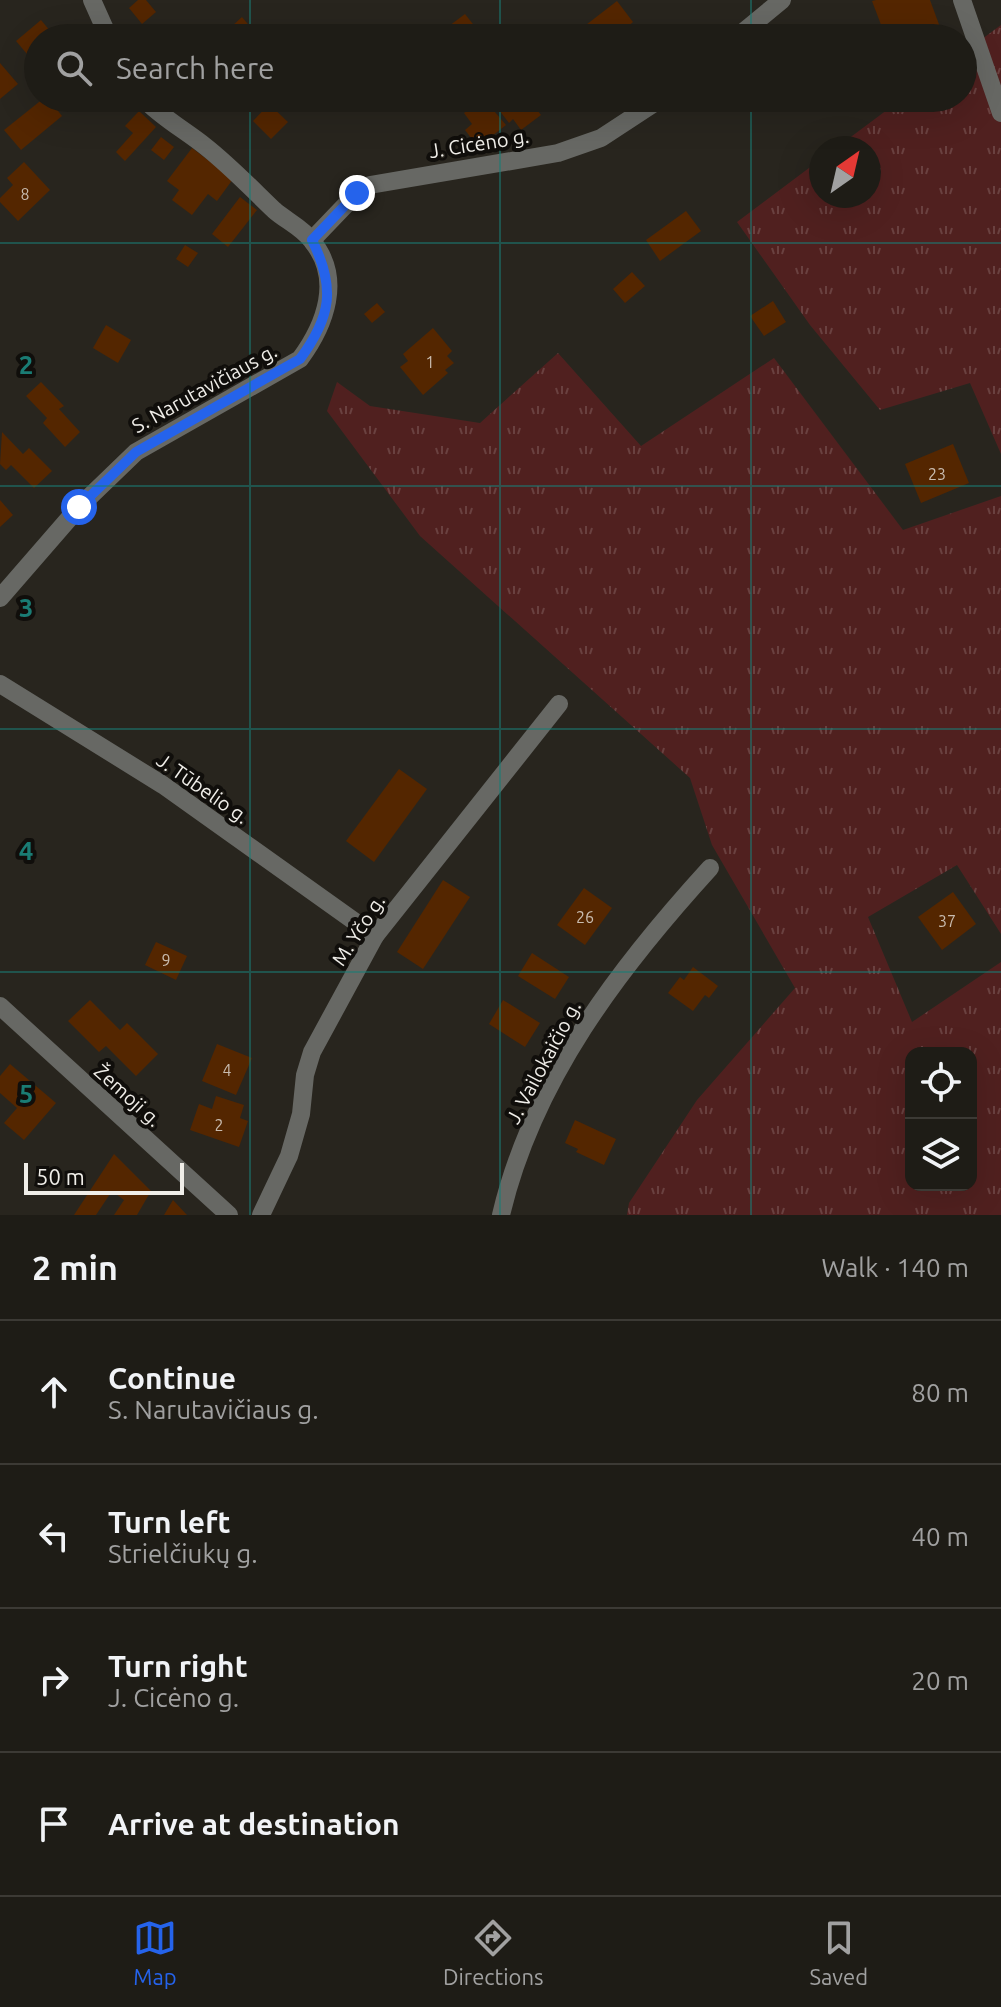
<!DOCTYPE html>
<meta charset="utf-8">
<style>
:root{--surface:#1e1c16;--page:#26251f;--text:#f1f3f6;--muted:#a1a1a1;--line:#3c3a35;--accent:#2563eb}
body{margin:0;font-family:Ubuntu,sans-serif;background:var(--page);color:var(--text)}
.controls{position:absolute;right:24px;bottom:24px;display:grid;overflow:hidden;border-radius:16px;box-shadow:0 8px 32px #0002}
.controls button{width:72px;height:72px;display:grid;place-items:center;padding:0;border:0;border-bottom:2px solid var(--line);background:var(--surface);color:var(--text);font:40px sans-serif}
.compass{position:absolute;left:809px;top:136px;width:72px;height:72px;border-radius:50%;background:var(--surface);box-shadow:0 8px 32px #0002;rotate:34deg}
.scale{position:absolute;left:24px;bottom:20px;width:160px;box-sizing:border-box;padding-left:8px;border:4px solid #f0eee9;border-top:0;font-size:22px;line-height:28px;white-space:nowrap;color:#f0eee9;-webkit-text-stroke:6px #100e0b;paint-order:stroke}
.stop{position:absolute;width:24px;height:24px;margin:-18px;border:6px solid #2563eb;border-radius:50%;background:#fff}
.stop.end{background:#2563eb;border-color:#fff;box-shadow:0 2px 8px #0008}
.list{margin:0;padding:0;list-style:none}
h2{display:flex;justify-content:space-between;align-items:center;height:104px;margin:0;padding:0 32px;font-size:34px}
h2 small{font-size:26px;font-weight:400;color:var(--muted)}
.list li{display:grid;grid-template-columns:52px 1fr auto;gap:24px;align-items:center;box-sizing:border-box;height:144px;padding:0 32px;border-top:2px solid var(--line)}
.list b{display:block;font-size:30px;white-space:nowrap}
.list p{margin:0;font-size:26px;white-space:nowrap;color:var(--muted)}
.list em{font-size:26px;font-style:normal;color:var(--muted)}
.icon{flex:none;width:44px;height:44px;fill:none;stroke:currentColor;stroke-width:2;stroke-linecap:round;stroke-linejoin:round}
.map{position:relative;flex:none;width:1001px;height:1215px;overflow:hidden}
.search{position:absolute;background:var(--surface);box-shadow:0 8px 32px #0002;left:24px;right:24px;top:24px;height:88px;display:flex;align-items:center;gap:20px;box-sizing:border-box;padding:0 28px;border-radius:44px;color:var(--muted);font-size:30px}
.sheet{height:680px;background:var(--surface)}
nav{display:flex;justify-content:space-around;align-items:center;box-sizing:border-box;height:112px;border-top:2px solid var(--line);background:var(--surface);font-size:22px;color:var(--muted)}
nav a{display:grid;justify-items:center;gap:4px}
nav .on{color:var(--accent)}
.map>svg:first-child{display:block}
</style>
<div class="map">
<svg width="1001" height="1215" viewBox="0 0 1001 1215">
<defs>
<pattern id="grass-tufts" width="24" height="20" patternUnits="userSpaceOnUse" patternTransform="scale(2)"><rect width="24" height="20" fill="#50201f"/><path d="M3 7l-1-3M5 7V3M7 7l1-3M15 17l-1-3M17 17v-4M19 17l1-3" fill="none" stroke="#6a4140"/></pattern>
</defs>
<rect width="100%" height="100%" fill="#28251e"/>
<g fill="url(#grass-tufts)" fill-rule="evenodd">
<path d="M 1001,25 L 1001,454 L 970,383 L 880,410 L 810,325 L 737,222 L 821,159 L 821,196 L 869,196 L 869,148 L 836,148 L 903,98 L 963,98 L 963,53 Z"/>
<path d="M 558,353 L 641,446 L 774,358 L 903,530 L 1001,496 L 1001,934 L 957,865 L 868,917 L 912,1022 L 1001,962 L 1001,1215 L 627,1215 L 629,1203 L 697,1100 L 795,988 L 712,845 L 690,778 L 420,536 L 327,411 L 337,382 L 370,406 L 480,423 ZM 911,1053 L 971,1053 L 971,1185 L 911,1185 Z"/>
</g>
<g fill="#542600">
<path d="M 138,0 L 146,0 L 156,12 L 142,24 L 129,8 Z"/>
<path d="M 876,0 L 930,0 L 944,38 L 886,38 L 872,1 Z"/>
<path d="M 617,1 L 633,22 L 623,31 L 627,36 L 590,38 L 582,28 Z"/>
<path d="M 465,14 L 484,38 L 451,38 L 445,29 Z"/>
<path d="M 242,17 L 252,29 L 242,38 L 222,38 L 221,36 Z"/>
<path d="M 41,20 L 56,38 L 38,38 L 38,67 L 16,41 Z"/>
<path d="M 0,63 L 18,84 L 0,99 Z"/>
<path d="M 44,98 L 48,98 L 62,116 L 21,150 L 4,130 Z"/>
<path d="M 483,98 L 506,125 L 478,147 L 465,130 L 472,124 L 464,113 Z"/>
<path d="M 498,98 L 528,98 L 541,115 L 521,130 L 513,119 L 509,123 L 499,110 L 504,106 Z"/>
<path d="M 269,104 L 288,122 L 271,139 L 253,121 Z"/>
<path d="M 139,111 L 156,127 L 125,161 L 116,152 L 133,133 L 125,126 Z"/>
<path d="M 161,137 L 174,147 L 164,160 L 151,150 Z"/>
<path d="M 192,148 L 233,179 L 217,201 L 208,194 L 192,215 L 172,200 L 179,190 L 167,181 Z"/>
<path d="M 24,162 L 50,190 L 18,221 L 0,202 L 0,198 L 13,185 L 7,178 Z"/>
<path d="M 240,197 L 257,210 L 228,247 L 212,234 Z"/>
<path d="M 686,211 L 701,231 L 660,261 L 646,240 Z"/>
<path d="M 185,245 L 198,253 L 188,267 L 176,259 Z"/>
<path d="M 632,272 L 645,286 L 625,303 L 613,289 Z"/>
<path d="M 773,301 L 786,322 L 764,336 L 750,316 Z"/>
<path d="M 377,303 L 385,312 L 372,323 L 364,314 Z"/>
<path d="M 106,325 L 131,340 L 118,363 L 93,348 Z"/>
<path d="M 433,328 L 452,351 L 447,356 L 454,363 L 445,370 L 448,373 L 423,395 L 400,367 L 408,361 L 403,354 Z"/>
<path d="M 41,382 L 64,406 L 59,409 L 80,432 L 65,447 L 43,423 L 47,418 L 26,396 Z"/>
<path d="M 2,432 L 23,454 L 29,448 L 52,471 L 34,488 L 11,465 L 6,470 L 0,464 Z"/>
<path d="M 953,444 L 969,483 L 921,503 L 905,464 Z"/>
<path d="M 0,500 L 13,515 L 0,527 Z"/>
<path d="M 399,769 L 427,789 L 374,862 L 346,841 Z"/>
<path d="M 443,880 L 470,897 L 423,969 L 397,952 Z"/>
<path d="M 584,888 L 612,908 L 585,945 L 557,925 Z"/>
<path d="M 953,892 L 976,924 L 942,950 L 918,917 Z"/>
<path d="M 156,942 L 187,956 L 176,980 L 145,965 Z"/>
<path d="M 532,953 L 569,977 L 555,999 L 518,976 Z"/>
<path d="M 693,967 L 718,986 L 709,998 L 705,995 L 693,1011 L 668,993 L 680,977 L 684,980 Z"/>
<path d="M 90,1000 L 120,1030 L 127,1023 L 158,1054 L 136,1076 L 106,1046 L 99,1052 L 68,1021 Z"/>
<path d="M 503,1000 L 540,1023 L 525,1047 L 489,1024 Z"/>
<path d="M 217,1044 L 252,1058 L 236,1095 L 202,1081 Z"/>
<path d="M 10,1064 L 56,1103 L 24,1140 L 4,1123 L 17,1108 L 0,1093 L 0,1076 Z"/>
<path d="M 216,1096 L 244,1105 L 240,1118 L 248,1121 L 239,1147 L 190,1130 L 199,1104 L 212,1109 Z"/>
<path d="M 575,1120 L 616,1139 L 604,1165 L 576,1152 L 578,1149 L 565,1143 Z"/>
<path d="M 114,1154 L 151,1191 L 137,1215 L 114,1215 L 124,1200 L 112,1191 L 96,1215 L 74,1215 Z"/>
<path d="M 173,1200 L 187,1215 L 164,1215 Z"/>
</g>
<g fill="none" stroke-linecap="round" stroke-linejoin="round">
<g stroke="#676864" stroke-width="18">
<path d="M 92,0 L 109,38"/>
<path d="M 962,0 L 1001,113"/>
<path d="M 736,38 L 782,0"/>
<path d="M 312,240 L 357,193 L 370,185 L 558,153 L 601,138 L 662,98"/>
<path d="M 0,598 L 79,507 L 136,452 L 300,359 C 325,325 343,279 312,241 C 303,228 285,220 274,210 C 252,189 230,166 206,147 C 185,130 162,118 143,98"/>
<path d="M 0,684 L 163,785 L 375,936"/>
<path d="M 0,1006 L 229,1215"/>
<path d="M 261,1215 L 289,1156 L 301,1114 L 305,1075 L 312,1052 L 375,936 L 559,704"/>
<path d="M 501,1215 C 533,1080 618,969 710,868"/>
</g>
</g>
<g fill="none" stroke-linecap="round" stroke-linejoin="round">
<path stroke="#2563eb" stroke-width="10" d="M 79,507 L 136,452 L 300,359 C 331,317 336,288 312,240 L 357,193"/>
</g>
<path fill="none" stroke="#1a7c74" stroke-width="2" stroke-opacity="0.55" d="M 250,0 L 250,38M 500,0 L 500,38M 751,0 L 751,38M 250,98 L 250,1215M 500,98 L 500,1215M 751,98 L 751,1215M 0,243 L 1001,243M 0,486 L 1001,486M 0,729 L 1001,729M 0,972 L 1001,972"/>
<g text-anchor="middle" dominant-baseline="central" stroke-width="8" stroke-linejoin="round" paint-order="stroke">
<g font-size="16" fill="#c9bcaf">
<text x="25" y="194">8</text>
<text x="430" y="362">1</text>
<text x="937" y="474">23</text>
<text x="585" y="917">26</text>
<text x="947" y="921">37</text>
<text x="166" y="960">9</text>
<text x="227" y="1070">4</text>
<text x="219" y="1125">2</text>
</g>
<g font-size="20" fill="#f0eee9" stroke="#100e0b">
<text transform="translate(479 143) rotate(-9)">J. Cicėno g.</text>
<text transform="translate(204 388) rotate(-29)">S. Narutavičiaus g.</text>
<text transform="translate(203 788) rotate(35)">J. Tūbelio g.</text>
<text transform="translate(358 930) rotate(-57)">M. Yčo g.</text>
<text transform="translate(543 1062) rotate(-62)">J. Vailokaičio g.</text>
<text transform="translate(128 1095) rotate(42)">Žemoji g.</text>
</g>
</g>
<g font-size="26" text-anchor="middle" font-weight="bold" fill="#1a7c74" stroke="#100e0b" stroke-width="8" stroke-linejoin="round" paint-order="stroke">
<text x="26" y="374">2</text>
<text x="26" y="617">3</text>
<text x="26" y="860">4</text>
<text x="26" y="1103">5</text>
</g>
</svg>
<div class="controls">
<button><svg class="icon" aria-label="locate" viewBox="0 0 24 24"><circle cx="12" cy="12" r="6"/><path d="M12 2v4M12 18v4M2 12h4M18 12h4"/></svg></button>
<button><svg class="icon" aria-label="layers" viewBox="0 0 24 24"><path d="M12 4l9 5-9 5-9-5zM3 14l9 5 9-5"/></svg></button>
</div>
<svg class="compass" viewBox="-18 -18 36 36"><path d="M0-13l5 13h-10z" fill="#e53935"/><path d="M0 13l5-13h-10z" fill="#a1a1a1"/></svg>
<div class="scale">50 m</div>
<div class="stop" style="left:79px;top:507px"></div>
<div class="stop end" style="left:357px;top:193px"></div>
<div class="search"><svg class="icon" aria-label="search" viewBox="0 0 24 24"><circle cx="10" cy="10" r="6"/><path d="M15 15l6 6"/></svg>Search here</div>
</div>
<section class="sheet">
<h2>2 min<small>Walk · 140 m</small></h2>
<ul class="list">
<li><svg class="icon" aria-label="ahead" viewBox="0 0 24 24"><path d="M12 20V5M6 11l6-6 6 6"/></svg><div><b>Continue</b><p>S. Narutavičiaus g.</p></div><em>80 m</em></li>
<li><svg class="icon" aria-label="left" viewBox="0 0 24 24"><path d="M17 20v-9H6M10 6l-5 5 5 5"/></svg><div><b>Turn left</b><p>Strielčiukų g.</p></div><em>40 m</em></li>
<li><svg class="icon" aria-label="right" viewBox="0 0 24 24"><path d="M7 20v-9h11M14 6l5 5-5 5"/></svg><div><b>Turn right</b><p>J. Cicėno g.</p></div><em>20 m</em></li>
<li><svg class="icon" aria-label="arrive" viewBox="0 0 24 24"><path d="M6 21V4h12l-3 4 3 4H6"/></svg><div><b>Arrive at destination</b></div></li>
</ul>
</section>
<nav>
<a class="on"><svg class="icon" aria-label="map" viewBox="0 0 24 24"><path d="M3 6l6-2 6 2 6-2v14l-6 2-6-2-6 2zM9 4v14M15 6v14"/></svg>Map</a>
<a><svg class="icon" aria-label="directions" viewBox="0 0 24 24"><path d="M12 3l9 9-9 9-9-9zM9 14v-3h6M13 9l2 2-2 2"/></svg>Directions</a>
<a><svg class="icon" aria-label="saved" viewBox="0 0 24 24"><path d="M7 4h10v16l-5-4-5 4z"/></svg>Saved</a>
</nav>
